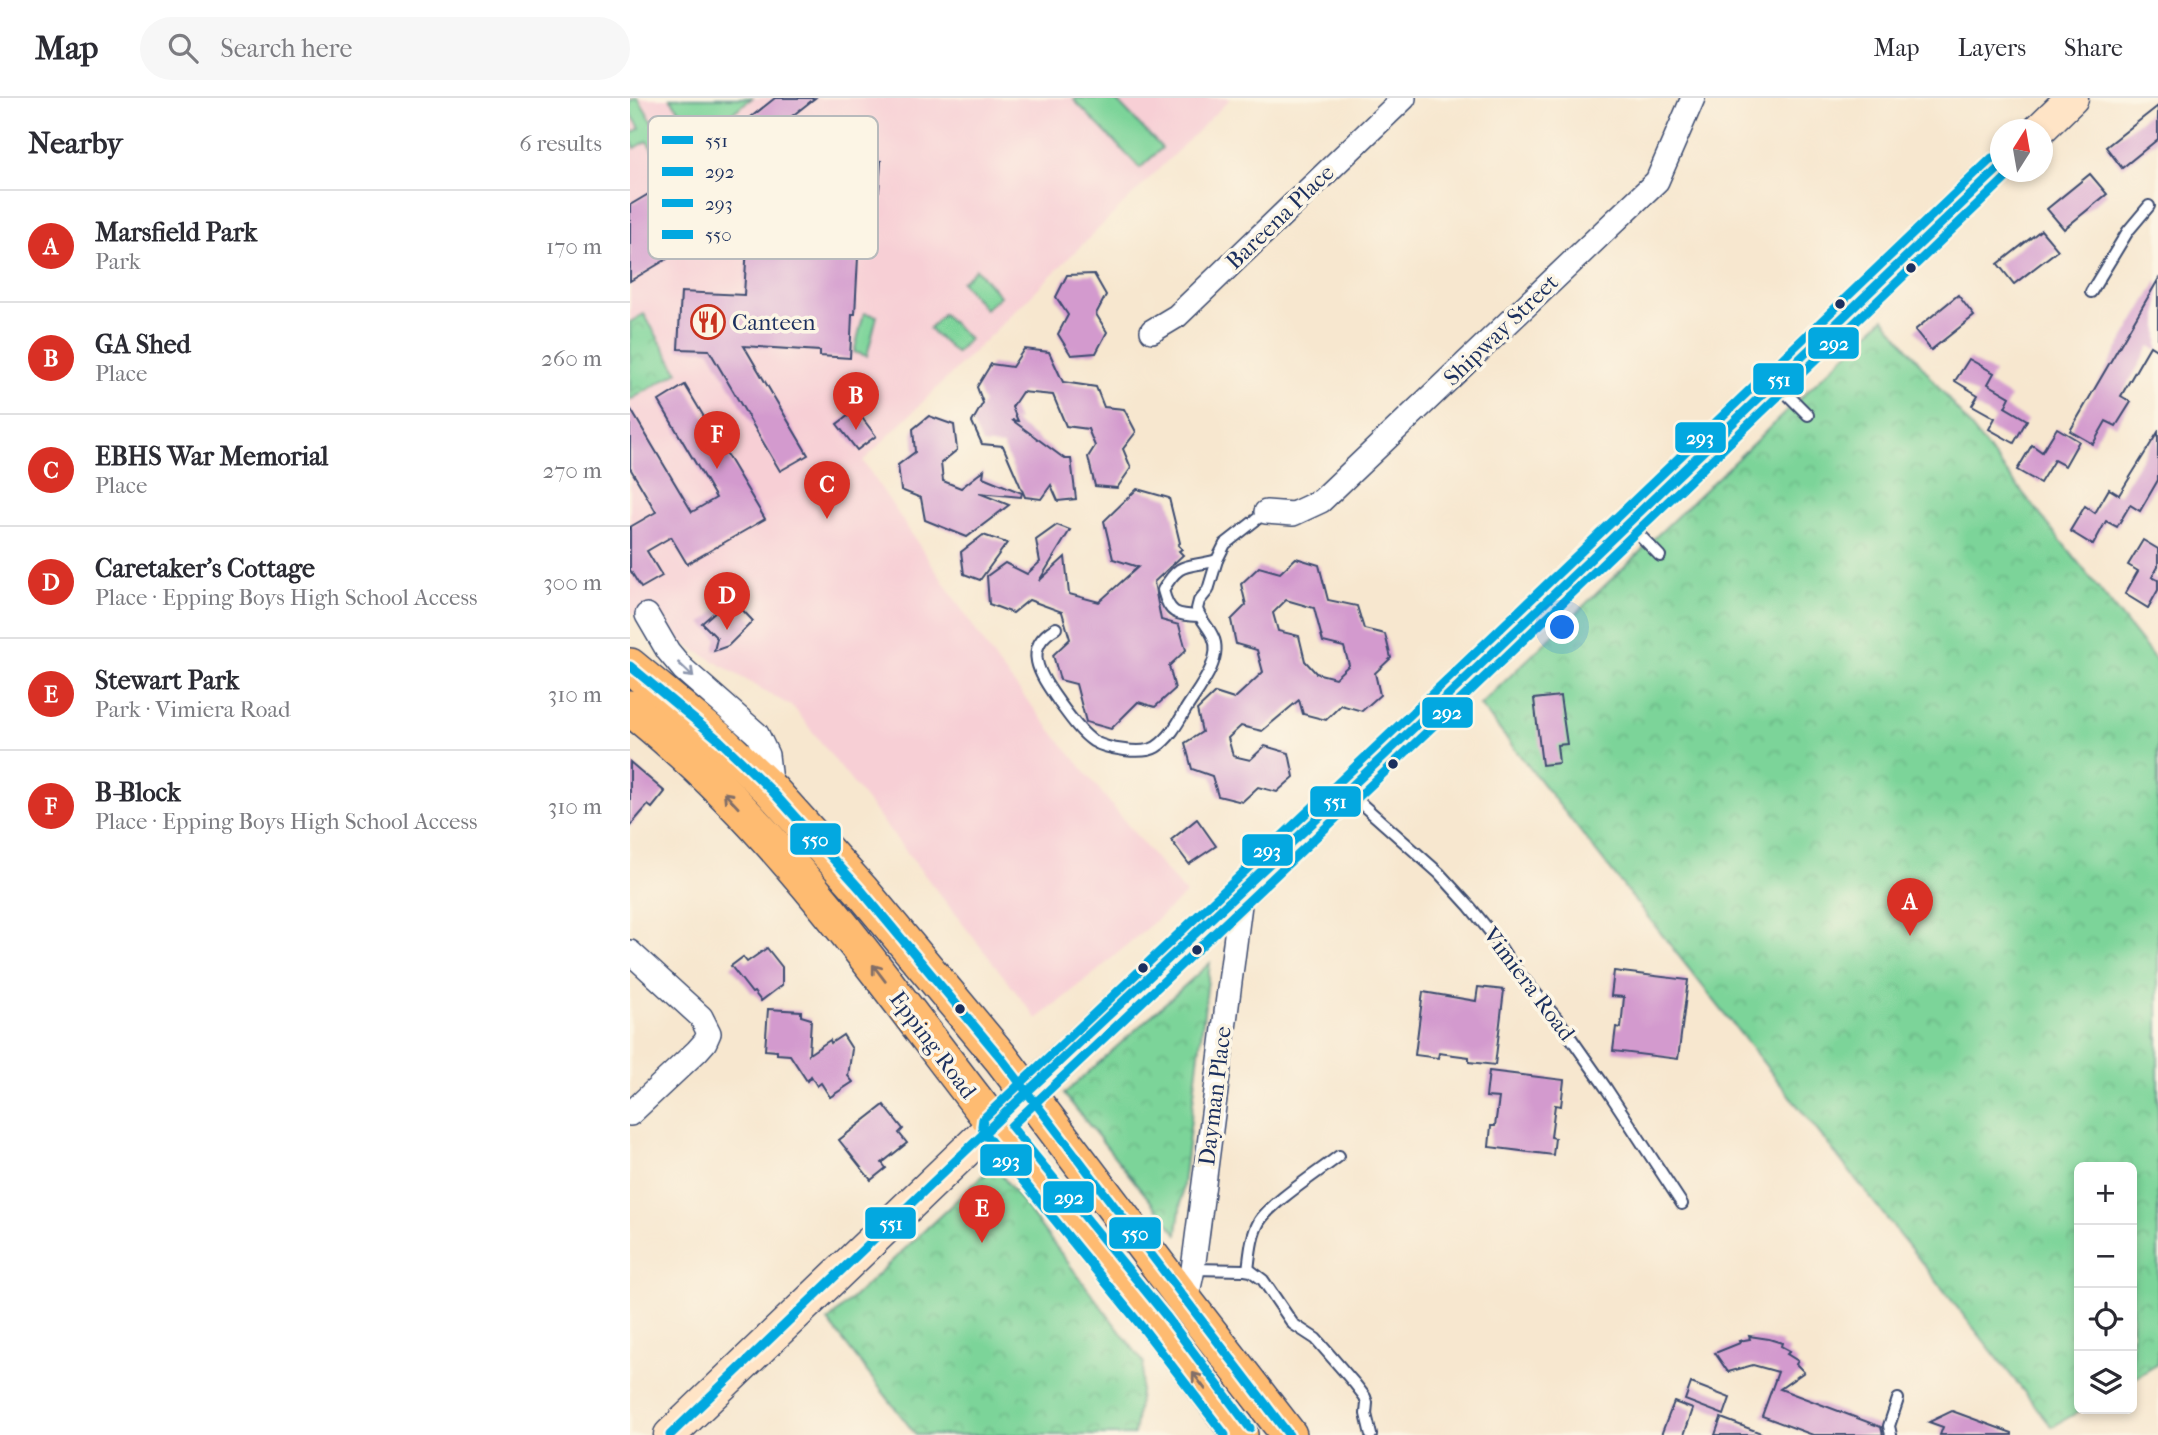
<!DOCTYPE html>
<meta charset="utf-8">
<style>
:root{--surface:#fff;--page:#f7f7f7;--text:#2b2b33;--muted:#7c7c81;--line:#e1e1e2;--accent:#d93025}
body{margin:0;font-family:"IM FELL French Canon",serif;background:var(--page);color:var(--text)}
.controls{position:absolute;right:21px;bottom:21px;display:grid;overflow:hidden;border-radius:10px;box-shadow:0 4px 10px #0003}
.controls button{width:63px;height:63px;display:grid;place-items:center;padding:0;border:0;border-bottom:2px solid var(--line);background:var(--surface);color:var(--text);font:35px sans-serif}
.compass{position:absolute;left:1360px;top:21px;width:63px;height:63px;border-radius:50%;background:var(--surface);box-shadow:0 4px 10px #0003;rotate:11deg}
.you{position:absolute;left:933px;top:530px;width:24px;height:24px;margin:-18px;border:5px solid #fff;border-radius:50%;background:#1a73e8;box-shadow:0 0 0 10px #1a73e833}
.badge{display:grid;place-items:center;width:46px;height:46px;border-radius:50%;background:var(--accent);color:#fff;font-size:23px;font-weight:700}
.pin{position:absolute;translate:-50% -58px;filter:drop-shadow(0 2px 4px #0008)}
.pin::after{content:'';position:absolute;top:37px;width:24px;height:21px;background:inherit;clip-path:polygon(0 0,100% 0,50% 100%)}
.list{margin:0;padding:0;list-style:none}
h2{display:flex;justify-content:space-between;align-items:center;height:91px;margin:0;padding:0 28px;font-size:30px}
h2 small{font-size:23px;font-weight:400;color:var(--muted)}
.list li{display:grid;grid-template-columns:46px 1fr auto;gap:21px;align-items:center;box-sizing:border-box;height:112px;padding:0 28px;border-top:2px solid var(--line)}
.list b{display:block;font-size:26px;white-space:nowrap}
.list p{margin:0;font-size:23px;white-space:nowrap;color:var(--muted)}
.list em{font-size:23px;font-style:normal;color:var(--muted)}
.icon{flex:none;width:38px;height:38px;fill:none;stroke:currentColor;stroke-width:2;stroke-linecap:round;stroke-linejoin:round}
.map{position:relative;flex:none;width:1528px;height:1337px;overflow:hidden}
header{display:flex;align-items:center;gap:42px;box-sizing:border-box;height:98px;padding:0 35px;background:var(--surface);border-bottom:2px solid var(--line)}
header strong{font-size:33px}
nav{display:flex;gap:38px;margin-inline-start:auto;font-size:24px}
.search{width:490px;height:63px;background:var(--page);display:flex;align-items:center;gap:18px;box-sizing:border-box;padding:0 24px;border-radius:38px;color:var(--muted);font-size:26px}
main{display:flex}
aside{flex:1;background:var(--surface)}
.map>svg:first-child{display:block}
</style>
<header>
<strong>Map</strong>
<div class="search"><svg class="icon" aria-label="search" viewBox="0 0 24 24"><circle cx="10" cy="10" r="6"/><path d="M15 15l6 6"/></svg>Search here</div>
<nav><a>Map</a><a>Layers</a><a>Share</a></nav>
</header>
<main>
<aside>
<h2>Nearby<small>6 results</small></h2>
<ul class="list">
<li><span class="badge">A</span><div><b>Marsfield Park</b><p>Park</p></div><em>170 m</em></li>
<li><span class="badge">B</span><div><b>GA Shed</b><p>Place</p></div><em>260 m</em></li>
<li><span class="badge">C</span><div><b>EBHS War Memorial</b><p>Place</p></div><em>270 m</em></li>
<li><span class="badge">D</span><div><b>Caretaker's Cottage</b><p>Place · Epping Boys High School Access</p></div><em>300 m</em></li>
<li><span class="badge">E</span><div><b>Stewart Park</b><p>Park · Vimiera Road</p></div><em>310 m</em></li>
<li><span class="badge">F</span><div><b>B-Block</b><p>Place · Epping Boys High School Access</p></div><em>310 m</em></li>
</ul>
</aside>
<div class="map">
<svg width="1528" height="1337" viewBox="0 0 1528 1337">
<defs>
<pattern id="park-crowns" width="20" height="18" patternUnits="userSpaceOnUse" patternTransform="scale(1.75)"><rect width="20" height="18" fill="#7cd499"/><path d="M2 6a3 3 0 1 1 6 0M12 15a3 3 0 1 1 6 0" fill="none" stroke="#6bb686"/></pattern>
</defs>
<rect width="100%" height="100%" fill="#fcf5e5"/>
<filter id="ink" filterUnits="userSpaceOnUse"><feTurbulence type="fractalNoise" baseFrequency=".0143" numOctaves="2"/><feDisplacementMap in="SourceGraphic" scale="14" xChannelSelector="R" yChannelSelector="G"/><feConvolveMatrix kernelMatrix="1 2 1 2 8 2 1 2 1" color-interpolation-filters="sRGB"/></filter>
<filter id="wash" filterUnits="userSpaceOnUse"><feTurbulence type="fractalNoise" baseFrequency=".00686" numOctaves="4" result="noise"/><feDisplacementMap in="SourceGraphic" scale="28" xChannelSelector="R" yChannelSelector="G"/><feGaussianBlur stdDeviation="1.57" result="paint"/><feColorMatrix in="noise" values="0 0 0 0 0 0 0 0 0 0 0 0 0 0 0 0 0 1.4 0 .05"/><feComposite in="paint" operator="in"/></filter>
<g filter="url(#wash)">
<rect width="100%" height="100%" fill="#f7e7cf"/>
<path fill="#f7cfd5" d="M 0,0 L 601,0 L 233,363 L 368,566 L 510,742 L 556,796 L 466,874 L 407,921 L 164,610 L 0,514 Z"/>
<g fill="#7cd499" stroke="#4c827c" stroke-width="2">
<path d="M 6,0 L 8,0 L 22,23 L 34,16 L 41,27 L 29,35 L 36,47 L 24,54 L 17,43 L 5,50 L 0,41 L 0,36 L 10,30 L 0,14 L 0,3 Z"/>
<path d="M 40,0 L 122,0 L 70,39 Z"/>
<path d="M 445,0 L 484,0 L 532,50 L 510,70 L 444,2 Z"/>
<path d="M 346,171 L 370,198 L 355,211 L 331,184 Z"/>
<path d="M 234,215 L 247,218 L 237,258 L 224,254 Z"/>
<path d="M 313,216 L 339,241 L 326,255 L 299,231 Z"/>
</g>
<g fill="url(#park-crowns)" stroke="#4c827c" stroke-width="2">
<path d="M 14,216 L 48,274 L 0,302 L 0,224 Z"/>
<path d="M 1254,220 L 1528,565 L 1528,1266 L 1502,1282 L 1502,1069 L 1449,1069 L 1449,1311 L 1453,1311 L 1422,1329 L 850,607 Z"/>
<path d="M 580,865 L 547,1136 L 434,996 Z"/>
<path d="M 364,1067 L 514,1265 L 504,1337 L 286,1337 L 198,1223 Z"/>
</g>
<g id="blocks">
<g fill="#d39ace" fill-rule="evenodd">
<path d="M 145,0 L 185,0 L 101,66 L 86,47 Z"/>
<path d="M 1528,8 L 1528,41 L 1492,70 L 1476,49 Z"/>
<path d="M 234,62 L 251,63 L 249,93 L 232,92 Z"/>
<path d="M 54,75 L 64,92 L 72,87 L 81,101 L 73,106 L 83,123 L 32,153 L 37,161 L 0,183 L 0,107 Z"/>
<path d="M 1460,76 L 1477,96 L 1434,131 L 1417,111 Z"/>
<path d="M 143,96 L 231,102 L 225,216 L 222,216 L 220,260 L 190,258 L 190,253 L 114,248 L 178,357 L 150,373 L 79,252 L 48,251 L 51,194 L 114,197 L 119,114 L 139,115 Z"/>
<path d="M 1411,132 L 1428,152 L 1384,186 L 1368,166 Z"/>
<path d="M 464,176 L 476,197 L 466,216 L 477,234 L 466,255 L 441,257 L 428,236 L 438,217 L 426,199 L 437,177 Z"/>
<path d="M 1528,182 L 1528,253 L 1520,248 L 1491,298 L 1501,304 L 1486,328 L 1476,323 L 1463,346 L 1440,333 Z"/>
<path d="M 1328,197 L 1344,218 L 1301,252 L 1285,232 Z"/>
<path d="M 394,251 L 419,254 L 433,284 L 466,289 L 474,309 L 494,311 L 506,334 L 493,351 L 501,370 L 487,390 L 465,388 L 458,359 L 465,348 L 458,331 L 436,328 L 423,297 L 392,294 L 382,309 L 388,323 L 382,322 L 435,361 L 441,361 L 446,401 L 428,403 L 421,387 L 411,401 L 395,399 L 373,348 L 352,346 L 342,324 L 353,305 L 347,289 L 361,266 L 382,269 Z"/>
<path d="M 1339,261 L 1364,275 L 1358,286 L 1380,299 L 1375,309 L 1397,322 L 1384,345 L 1359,331 L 1365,320 L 1342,307 L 1348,297 L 1325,283 Z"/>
<path d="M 55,287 L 135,421 L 57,466 L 41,439 L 17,453 L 32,478 L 11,490 L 0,472 L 0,429 L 26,414 L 0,370 L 0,310 L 62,414 L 86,400 L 29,303 Z"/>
<path d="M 226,312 L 246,338 L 227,352 L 207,326 Z"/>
<path d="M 299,318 L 324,327 L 327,352 L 311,365 L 313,383 L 331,390 L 354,372 L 353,379 L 392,395 L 391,399 L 349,395 L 379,407 L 337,439 L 295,422 L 291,400 L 271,392 L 268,367 L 285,354 L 283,331 Z"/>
<path d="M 1427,330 L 1449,343 L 1435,368 L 1424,362 L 1410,385 L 1387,372 L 1402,347 L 1412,354 Z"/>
<path d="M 1528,334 L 1528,382 L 1510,413 L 1500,407 L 1487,429 L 1476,423 L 1463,447 L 1440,433 L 1455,408 L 1465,415 L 1479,391 L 1489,397 Z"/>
<path d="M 507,391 L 539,400 L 550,445 L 548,447 L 552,451 L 549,453 L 553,457 L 524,484 L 531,522 L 549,527 L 556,552 L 539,568 L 545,591 L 525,609 L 508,604 L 481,631 L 456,624 L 446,586 L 430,582 L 423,557 L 440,541 L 432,514 L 399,502 L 383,515 L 359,506 L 357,478 L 375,465 L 397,476 L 410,464 L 406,442 L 427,427 L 440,432 L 409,483 L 435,459 L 439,496 L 469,504 L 508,469 L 483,461 L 474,423 Z"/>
<path d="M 353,437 L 377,445 L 350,482 L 334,476 L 331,454 Z"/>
<path d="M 1513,442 L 1528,451 L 1528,469 L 1522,479 L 1528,482 L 1528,492 L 1518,510 L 1495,496 L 1508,473 L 1498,467 Z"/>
<path d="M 666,460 L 689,467 L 698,502 L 727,508 L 734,531 L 755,536 L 761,560 L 745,575 L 750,597 L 732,613 L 711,607 L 696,622 L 673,616 L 669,602 L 632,633 L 611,628 L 598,640 L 603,658 L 620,662 L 635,648 L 659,655 L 664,679 L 647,694 L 628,689 L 612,704 L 588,698 L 582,678 L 562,671 L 555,645 L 572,634 L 567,612 L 585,595 L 604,601 L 633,574 L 627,552 L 606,546 L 601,522 L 616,507 L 611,486 L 629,469 L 650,475 ZM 656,502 L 684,510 L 693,544 L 714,549 L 719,567 L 705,580 L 686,575 L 675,563 L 669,538 L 648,533 L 643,515 Z"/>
<path d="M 104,503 L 123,523 L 98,548 L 84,553 L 87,540 L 72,525 L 94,506 L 98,510 Z"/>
<path d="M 930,598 L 937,646 L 927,647 L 929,665 L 912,667 L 904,601 Z"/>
<path d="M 0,664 L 35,694 L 22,710 L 18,707 L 0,728 Z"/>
<path d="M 567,721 L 586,748 L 559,766 L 541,742 Z"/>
<path d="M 137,850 L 152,869 L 152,887 L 131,903 L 124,894 L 122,895 L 101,868 L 113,859 L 117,864 Z"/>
<path d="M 984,873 L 1058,882 L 1048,961 L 983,953 L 986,929 L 991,930 L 994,899 L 981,898 Z"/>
<path d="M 848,889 L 874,892 L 865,967 L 839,964 L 839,959 L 809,955 L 808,960 L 785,957 L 793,894 L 846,903 Z"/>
<path d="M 138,911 L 171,913 L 171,918 L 181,921 L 179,956 L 200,942 L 201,945 L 213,937 L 222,951 L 218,978 L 223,984 L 200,999 L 191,985 L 187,988 L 181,978 L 177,983 L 160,957 L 147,956 L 147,953 L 135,952 Z"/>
<path d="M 859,973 L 934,982 L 931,1008 L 925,1007 L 921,1039 L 925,1040 L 923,1057 L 859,1049 L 861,1028 L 865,1028 L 869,1000 L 856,999 Z"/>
<path d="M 254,1007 L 273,1031 L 269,1035 L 277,1045 L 252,1065 L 256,1070 L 241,1082 L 209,1042 Z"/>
<path d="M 1119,1238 L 1139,1241 L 1152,1245 L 1151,1248 L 1160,1253 L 1157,1256 L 1168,1263 L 1166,1266 L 1174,1274 L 1150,1291 L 1251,1329 L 1253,1337 L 1183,1337 L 1132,1318 L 1148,1274 L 1123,1267 L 1098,1274 L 1085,1255 L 1110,1245 L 1109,1243 L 1120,1241 Z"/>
<path d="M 1061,1285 L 1100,1300 L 1094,1317 L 1055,1302 Z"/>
<path d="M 1044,1304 L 1063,1311 L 1054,1337 L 1031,1337 Z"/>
<path d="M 1322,1313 L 1382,1335 L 1382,1337 L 1310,1337 L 1313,1329 L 1299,1324 Z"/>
<path d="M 1091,1320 L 1131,1335 L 1131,1337 L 1085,1337 Z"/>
</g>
</g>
</g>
<g filter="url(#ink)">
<use href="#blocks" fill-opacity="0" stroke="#3c4b6f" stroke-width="2"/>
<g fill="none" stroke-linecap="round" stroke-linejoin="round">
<g stroke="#3c4b6f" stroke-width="14">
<g id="lane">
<path d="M 1461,194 L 1498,133 L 1519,108"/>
<path d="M 1147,286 L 1178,317"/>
<path d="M 999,426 L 1030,458"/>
<path d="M 569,518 C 546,517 539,516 533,492 C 551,461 557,471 587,462"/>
<path d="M 426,530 C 388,551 414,582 431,607 C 440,619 450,634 463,643 C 476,651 513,657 526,649 C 540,640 548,625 556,611 C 567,593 594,561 583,539 C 579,529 571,523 567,511 L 569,503 L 578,492 L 587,462 L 595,446 L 636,414"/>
<path d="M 718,694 L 809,775 L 840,809 L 862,836 L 882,867 L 929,923 L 976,990 L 1052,1106"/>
<path d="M 563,1171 L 615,1172 L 621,1173 L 633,1182 L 663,1226 L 686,1241 L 725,1286 L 735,1299 L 737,1305 L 736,1316 L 741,1337"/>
<path d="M 618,1172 C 620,1157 621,1138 629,1124 C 639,1106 690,1073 709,1058"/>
<path d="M 1261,1337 L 1259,1328 L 1268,1301"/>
</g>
</g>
<g stroke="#3c4b6f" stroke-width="26">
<g id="street">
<path d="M 522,233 L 547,218 L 774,0"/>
<path d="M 636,414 L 663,416 L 691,403 L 1027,83 L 1063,0"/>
<path d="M 17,517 L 38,553 L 53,571 L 127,636 L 137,657 L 141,692"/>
<path d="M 0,854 L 71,919 L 79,935 L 75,944 L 67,953 L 0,1016"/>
<path d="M 556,1204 L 563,1171 L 612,791"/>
</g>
</g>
<g stroke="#3c4b6f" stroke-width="35">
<g id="secondary">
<path d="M 1409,32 L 1442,0"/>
<path d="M 40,1337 L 397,994 L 829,587 L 1370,69"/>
</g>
</g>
<g stroke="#3c4b6f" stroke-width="38">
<g id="primary">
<path d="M 0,568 L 89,642 L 141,692 L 231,792 L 371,960 L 556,1204 L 659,1337"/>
<path d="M 0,610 C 146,725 251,881 364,1026 C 416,1093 471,1158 524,1224 C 553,1261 581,1299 610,1337"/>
</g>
</g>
<use href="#lane" stroke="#fff" stroke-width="10"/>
<use href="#street" stroke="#fff" stroke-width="23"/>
<use href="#secondary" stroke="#ffe4c6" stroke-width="32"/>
<use href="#primary" stroke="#febb71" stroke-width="35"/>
<g stroke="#fcf5e5" stroke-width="14">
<path id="bus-1" d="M 40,1337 L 397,994 L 829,587 L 1370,69"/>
</g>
<g stroke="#fcf5e5" stroke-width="14">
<path id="bus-2" d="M 620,1330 L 536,1218 L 381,1028 L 837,596 L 1378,78"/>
</g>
<g stroke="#fcf5e5" stroke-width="14">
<path id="bus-3" d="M 595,1337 L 516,1234 L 354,1035 L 352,1028 L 353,1021 L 821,578 L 1362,60"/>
</g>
<g stroke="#fcf5e5" stroke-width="14">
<path id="bus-4" d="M 0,568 L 89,642 L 141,692 L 231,792 L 371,960 L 659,1337"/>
</g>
<use href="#bus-1" stroke="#03a8e0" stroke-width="9"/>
<use href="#bus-2" stroke="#03a8e0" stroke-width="9"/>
<use href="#bus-3" stroke="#03a8e0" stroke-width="9"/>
<use href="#bus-4" stroke="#03a8e0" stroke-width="9"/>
</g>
<defs><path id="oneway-shaft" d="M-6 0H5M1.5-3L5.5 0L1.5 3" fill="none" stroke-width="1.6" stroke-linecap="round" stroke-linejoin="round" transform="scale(1.75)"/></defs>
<use stroke="#8d97ae" href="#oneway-shaft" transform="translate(56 572) rotate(44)"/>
<g stroke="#816e67">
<use href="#oneway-shaft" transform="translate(101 702) rotate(-133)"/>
<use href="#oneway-shaft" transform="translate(249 875) rotate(-127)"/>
<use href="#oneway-shaft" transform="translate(569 1283) rotate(-127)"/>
</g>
</g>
<defs>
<g id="restaurant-ring" transform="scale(1.75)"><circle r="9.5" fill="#fcf5e5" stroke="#c8321e" stroke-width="1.5"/><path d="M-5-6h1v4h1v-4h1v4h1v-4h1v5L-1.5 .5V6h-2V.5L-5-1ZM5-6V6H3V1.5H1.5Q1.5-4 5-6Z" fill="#c8321e"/></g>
</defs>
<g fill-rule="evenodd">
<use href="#restaurant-ring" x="78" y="224"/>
</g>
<g fill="#1b2f5e" stroke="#fcf5e5" stroke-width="2.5">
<circle cx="1281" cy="170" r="6"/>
<circle cx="1210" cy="206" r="6"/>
<circle cx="763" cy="666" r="6"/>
<circle cx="567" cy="852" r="6"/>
<circle cx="513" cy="870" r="6"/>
<circle cx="330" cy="911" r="6"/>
</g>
<g text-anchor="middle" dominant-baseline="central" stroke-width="7" stroke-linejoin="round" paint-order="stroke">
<g font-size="23" fill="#1b2f5e" stroke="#fcf5e5">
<text transform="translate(650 119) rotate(-44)">Bareena Place</text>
<text transform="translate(871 232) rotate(-44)">Shipway Street</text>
<text transform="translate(899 886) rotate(53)">Vimiera Road</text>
<text transform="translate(303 947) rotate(53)">Epping Road</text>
<text transform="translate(585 998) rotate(-83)">Dayman Place</text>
</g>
<g font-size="23" fill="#1b2f5e" stroke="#fcf5e5" text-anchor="start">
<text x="102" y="224">Canteen</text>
</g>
</g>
<rect x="18" y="18" width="230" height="143" rx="10" fill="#fcf5e5" stroke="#b8babc" stroke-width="2"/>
<rect x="32" y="38" width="31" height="8" fill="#03a8e0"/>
<rect x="32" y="69" width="31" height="9" fill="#03a8e0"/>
<rect x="32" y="101" width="31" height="8" fill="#03a8e0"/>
<rect x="32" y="132" width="31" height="9" fill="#03a8e0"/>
<g font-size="19" fill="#1b2f5e">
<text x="75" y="49">551</text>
<text x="75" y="80">292</text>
<text x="75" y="112">293</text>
<text x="75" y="143">550</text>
</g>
<g stroke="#fcf5e5" stroke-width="2.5">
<rect x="1177" y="228" width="53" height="34" rx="7" fill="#03a8e0"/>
<rect x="1122" y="264" width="53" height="34" rx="7" fill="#03a8e0"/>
<rect x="1044" y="323" width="53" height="33" rx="7" fill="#03a8e0"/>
<rect x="791" y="598" width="53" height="33" rx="7" fill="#03a8e0"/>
<rect x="679" y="687" width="53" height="33" rx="7" fill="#03a8e0"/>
<rect x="159" y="724" width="53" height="34" rx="7" fill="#03a8e0"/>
<rect x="611" y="735" width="53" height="34" rx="7" fill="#03a8e0"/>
<rect x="349" y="1045" width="54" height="34" rx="7" fill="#03a8e0"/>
<rect x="412" y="1082" width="53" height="34" rx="7" fill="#03a8e0"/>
<rect x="234" y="1108" width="53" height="34" rx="7" fill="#03a8e0"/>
<rect x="478" y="1118" width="54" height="34" rx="7" fill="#03a8e0"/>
</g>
<g font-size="19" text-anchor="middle" font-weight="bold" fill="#fff">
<text x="1204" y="252">292</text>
<text x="1149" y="288">551</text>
<text x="1070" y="346">293</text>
<text x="817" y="621">292</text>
<text x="705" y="710">551</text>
<text x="185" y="748">550</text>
<text x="637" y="759">293</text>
<text x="376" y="1069">293</text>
<text x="439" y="1106">292</text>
<text x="261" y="1132">551</text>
<text x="505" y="1142">550</text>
</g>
</svg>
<div class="controls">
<button>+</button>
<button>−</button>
<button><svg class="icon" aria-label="locate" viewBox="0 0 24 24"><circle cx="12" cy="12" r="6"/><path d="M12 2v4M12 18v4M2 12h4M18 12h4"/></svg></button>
<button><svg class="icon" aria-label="layers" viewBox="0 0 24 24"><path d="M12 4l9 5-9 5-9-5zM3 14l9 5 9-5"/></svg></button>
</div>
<svg class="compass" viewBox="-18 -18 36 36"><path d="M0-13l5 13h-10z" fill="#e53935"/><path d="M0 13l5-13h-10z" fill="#7c7c81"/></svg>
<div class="you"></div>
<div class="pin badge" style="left:1280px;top:838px">A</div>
<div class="pin badge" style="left:226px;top:332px">B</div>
<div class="pin badge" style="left:197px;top:421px">C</div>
<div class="pin badge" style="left:97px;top:532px">D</div>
<div class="pin badge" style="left:352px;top:1145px">E</div>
<div class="pin badge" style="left:87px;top:371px">F</div>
</div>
</main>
